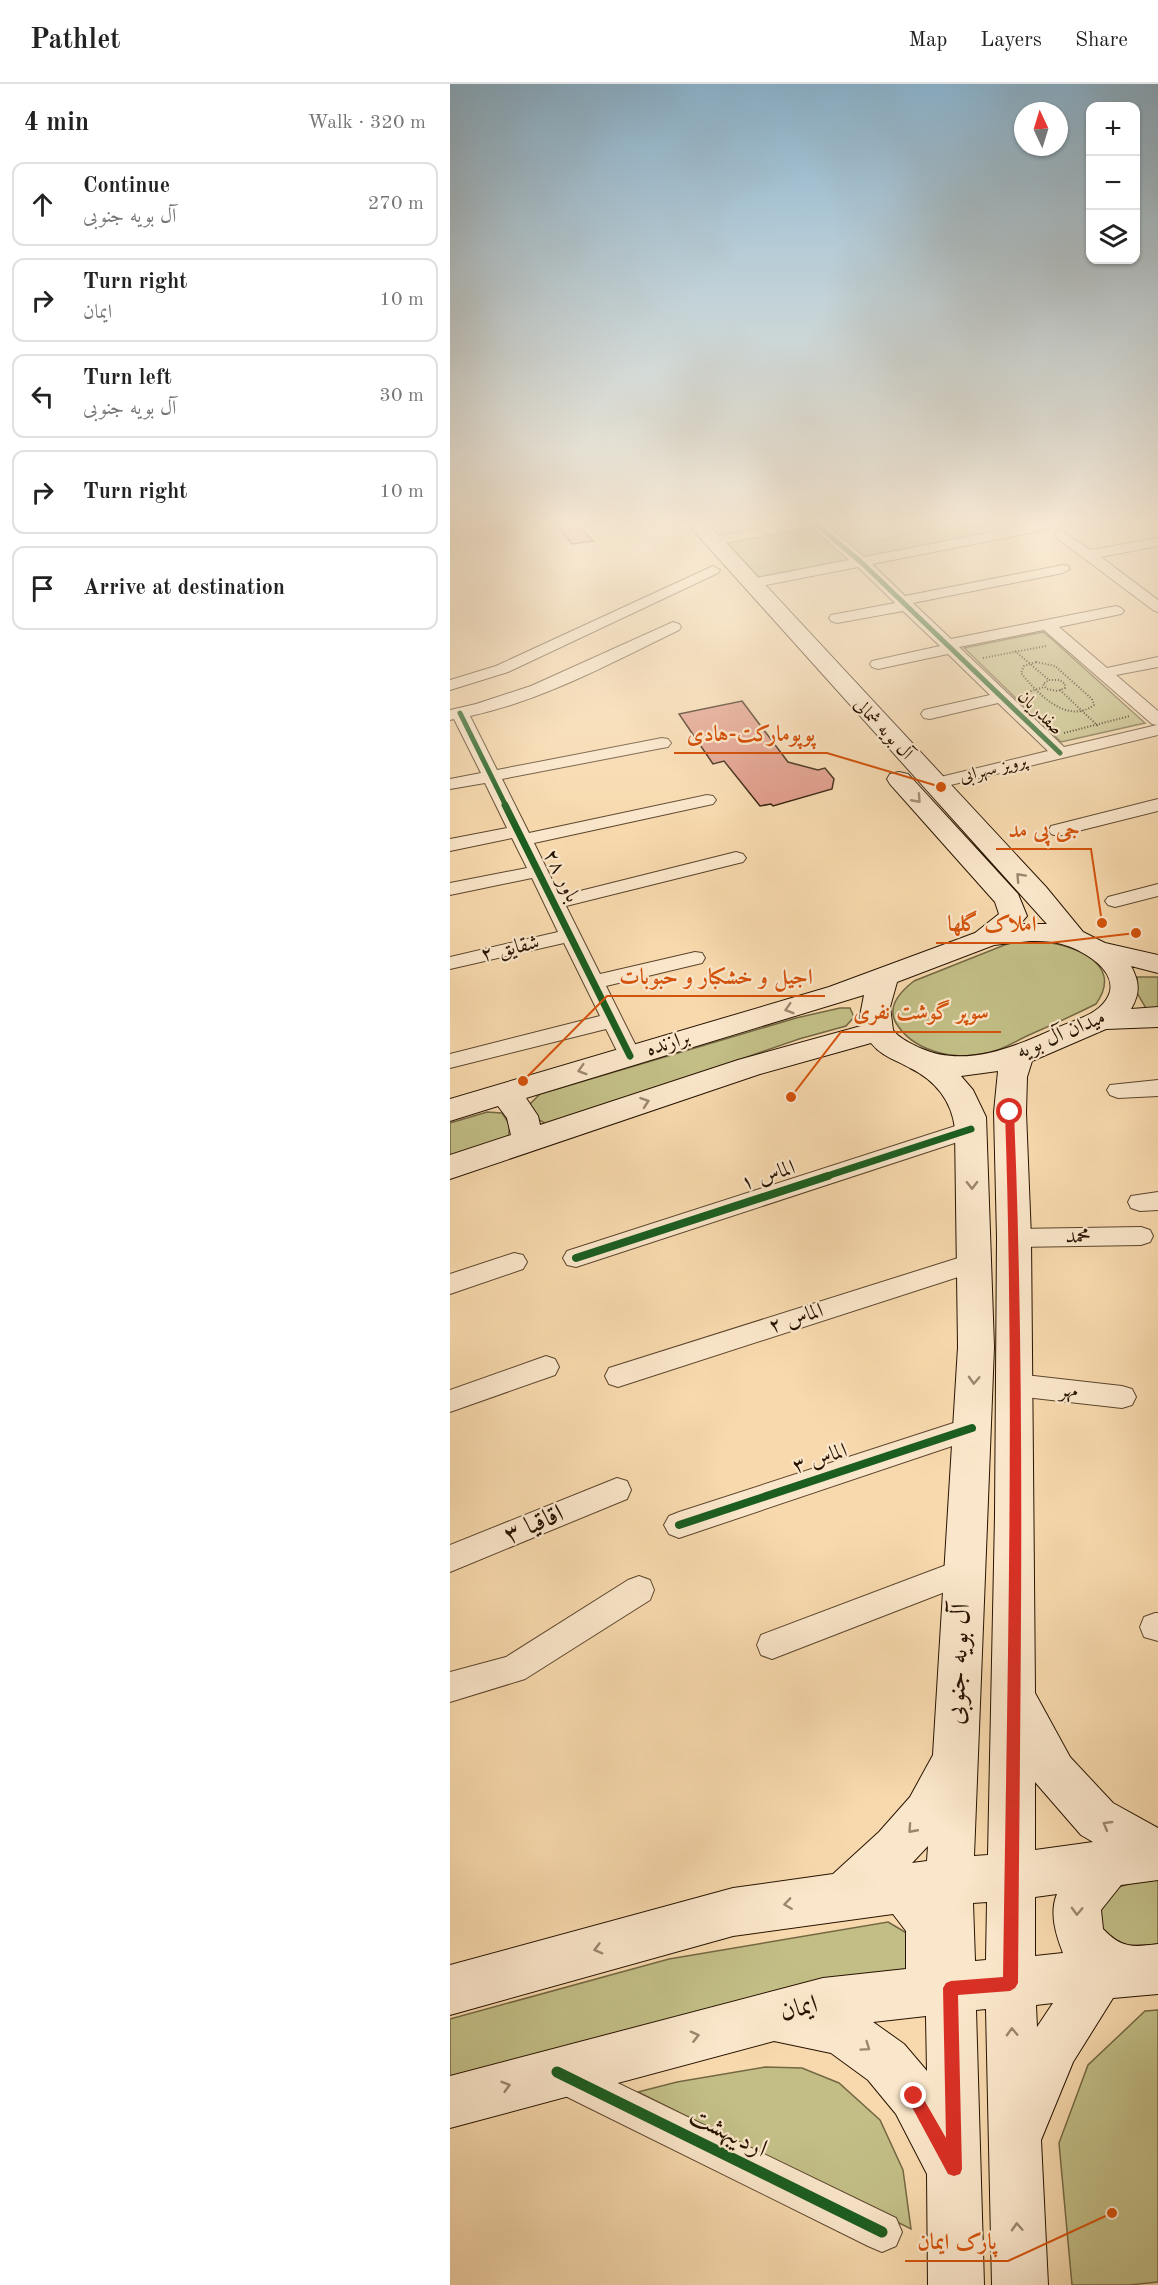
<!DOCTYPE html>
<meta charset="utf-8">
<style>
:root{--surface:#fff;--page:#f2f2f2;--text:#222;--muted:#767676;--line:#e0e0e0}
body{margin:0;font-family:"Old Standard TT",Amiri,serif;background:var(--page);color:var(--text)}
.controls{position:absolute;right:18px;top:18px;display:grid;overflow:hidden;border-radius:12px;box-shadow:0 2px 4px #0004}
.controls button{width:54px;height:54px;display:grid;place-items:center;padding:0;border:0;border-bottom:2px solid var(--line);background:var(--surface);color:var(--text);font:30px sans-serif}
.compass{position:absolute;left:564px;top:18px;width:54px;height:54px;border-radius:50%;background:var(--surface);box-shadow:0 2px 4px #0004;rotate:356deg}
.stop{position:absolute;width:18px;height:18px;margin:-14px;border:4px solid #d93025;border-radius:50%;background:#fff}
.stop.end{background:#d93025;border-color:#fff;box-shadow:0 2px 6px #0008}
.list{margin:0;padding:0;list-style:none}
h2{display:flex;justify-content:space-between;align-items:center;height:78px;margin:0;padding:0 24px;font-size:26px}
h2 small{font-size:20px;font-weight:400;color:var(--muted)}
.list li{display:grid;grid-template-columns:39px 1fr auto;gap:18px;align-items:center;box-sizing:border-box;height:84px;margin:0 12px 12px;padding:0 12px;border:2px solid var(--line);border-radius:12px}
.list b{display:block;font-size:22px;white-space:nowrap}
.list p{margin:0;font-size:20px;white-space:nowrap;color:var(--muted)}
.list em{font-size:20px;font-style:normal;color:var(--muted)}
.icon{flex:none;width:33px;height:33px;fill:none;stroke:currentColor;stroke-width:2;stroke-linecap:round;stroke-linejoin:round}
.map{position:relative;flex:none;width:708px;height:2201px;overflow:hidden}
header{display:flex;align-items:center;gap:36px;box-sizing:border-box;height:84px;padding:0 30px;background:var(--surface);border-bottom:2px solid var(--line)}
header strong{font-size:28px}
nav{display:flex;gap:33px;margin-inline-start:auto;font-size:21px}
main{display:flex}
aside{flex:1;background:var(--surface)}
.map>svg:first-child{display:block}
</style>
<header>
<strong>Pathlet</strong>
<nav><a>Map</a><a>Layers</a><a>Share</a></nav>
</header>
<main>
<aside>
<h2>4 min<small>Walk · 320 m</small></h2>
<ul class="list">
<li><svg class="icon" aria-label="ahead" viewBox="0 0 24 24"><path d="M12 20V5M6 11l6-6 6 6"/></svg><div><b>Continue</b><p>آل بویه جنوبی</p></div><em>270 m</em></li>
<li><svg class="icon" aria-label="right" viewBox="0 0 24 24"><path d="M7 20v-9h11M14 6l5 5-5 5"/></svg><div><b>Turn right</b><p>ایمان</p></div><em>10 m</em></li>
<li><svg class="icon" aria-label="left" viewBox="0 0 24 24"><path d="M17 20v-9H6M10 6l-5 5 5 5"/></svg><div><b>Turn left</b><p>آل بویه جنوبی</p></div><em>30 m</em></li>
<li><svg class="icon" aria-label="right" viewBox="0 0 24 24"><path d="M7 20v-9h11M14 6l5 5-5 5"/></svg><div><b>Turn right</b></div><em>10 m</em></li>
<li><svg class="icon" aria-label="arrive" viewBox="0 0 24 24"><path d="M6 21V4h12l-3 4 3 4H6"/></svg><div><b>Arrive at destination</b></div></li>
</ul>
</aside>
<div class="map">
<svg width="708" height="2201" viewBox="0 0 708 2201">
<rect width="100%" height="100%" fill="#f7d9ad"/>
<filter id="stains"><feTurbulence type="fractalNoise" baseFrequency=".00333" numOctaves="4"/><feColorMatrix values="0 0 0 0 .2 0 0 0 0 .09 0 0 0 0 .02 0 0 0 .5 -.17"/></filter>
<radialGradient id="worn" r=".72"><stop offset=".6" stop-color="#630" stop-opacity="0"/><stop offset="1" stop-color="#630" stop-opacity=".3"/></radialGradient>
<g fill="#c2be86" stroke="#746843" stroke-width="1.5">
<path d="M 393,436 L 614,436 L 308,494 L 276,458 Z"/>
<path d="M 593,548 L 604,557 L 695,639 L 611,658 L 514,564 Z"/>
<path d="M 583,856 C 616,859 677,876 646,920 C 624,931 602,941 579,951 C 564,958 549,968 532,970 C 502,976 463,967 446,939 C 436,922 451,907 464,897 L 562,858 Z"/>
<path d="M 687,893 L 708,893 L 708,925 L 697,926 L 687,909 Z"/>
<path d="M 390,924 L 400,924 L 404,933 L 396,942 L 349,955 L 118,1035 L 98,1041 L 82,1032 L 78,1022 L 90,1010 L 346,934 Z"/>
<path d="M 37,1028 L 52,1029 L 60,1041 L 58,1055 L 0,1073 L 0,1039 Z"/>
<path d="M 708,1792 L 708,1869 L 696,1870 L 644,1852 L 650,1828 L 665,1804 Z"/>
<path d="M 438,1838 L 460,1851 L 466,1894 L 0,2005 L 0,1935 L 219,1875 Z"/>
<path d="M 708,1926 L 708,2198 L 679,2201 L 622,2201 L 609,2059 L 638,1981 L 695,1927 Z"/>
<path d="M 315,1983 L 352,1984 L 389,1999 L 430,2036 L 453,2086 L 461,2145 L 188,2008 L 227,1998 Z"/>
</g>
<g fill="#df9684" stroke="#271300" stroke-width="1.5">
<path d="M 126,439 L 143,457 L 122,460 L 108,442 Z"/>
<path d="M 292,617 L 338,678 L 368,686 L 375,684 L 384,695 L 382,705 L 323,722 L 321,720 L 310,722 L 274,677 L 263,680 L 229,630 Z"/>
</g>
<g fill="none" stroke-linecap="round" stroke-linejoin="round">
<g stroke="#5b442b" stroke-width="2">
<g id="street">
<path d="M 357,436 L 386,436 L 384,439 L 376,441 L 414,473 L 606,436 L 611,437 L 613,440 L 611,443 L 606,444 L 422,480 L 455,512 L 613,481 L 618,482 L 620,485 L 613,489 L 463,519 L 501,555 L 666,522 L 671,524 L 674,527 L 671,530 L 609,543 L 657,584 L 708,573 L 708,583 L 666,591 L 708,627 L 708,651 L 484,705 L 478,704 L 475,700 L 478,696 L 598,667 L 548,619 L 480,635 L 474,634 L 471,630 L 474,626 L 540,611 L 498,570 L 428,585 L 422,583 L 420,580 L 422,577 L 490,562 L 453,527 L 387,539 L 381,537 L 379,534 L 381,531 L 445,519 L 408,483 L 301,504 L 296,502 L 293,499 L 296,496 L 399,476 L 362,443 L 263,461 L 256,457 L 263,453 ZM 594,546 L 702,640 L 707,641 L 614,663 L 509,563 Z"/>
<path d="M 612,447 L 641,466 L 708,454 L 708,462 L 651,473 L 708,516 L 708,528 L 703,526 L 607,454 L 605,451 L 607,448 Z"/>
<path d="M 263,482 L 270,486 L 268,489 L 58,588 L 0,606 L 0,596 L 46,582 Z"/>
<path d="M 223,538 L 229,540 L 231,543 L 229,546 C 161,579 94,616 20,632 L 47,686 L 212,654 L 218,655 L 221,659 L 218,663 L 212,664 L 52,695 L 79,749 L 257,711 L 263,712 L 266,716 L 263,720 L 84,759 L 110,812 L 286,768 L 293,770 L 296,774 L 293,778 L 116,822 L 150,890 L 245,868 L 252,869 L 255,874 L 252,879 L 156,902 L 191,972 L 188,977 L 180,979 L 172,977 L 156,945 L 0,984 L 0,970 L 150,932 L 114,859 L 0,885 L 0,873 L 108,848 L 82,794 L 0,811 L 0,799 L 77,784 L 62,754 L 0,767 L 0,755 L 57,744 L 35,699 L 0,705 L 0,695 L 31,689 L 4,635 L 0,636 L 0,626 L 26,620 L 81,602 Z"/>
<path d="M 708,715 L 708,727 L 608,752 L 601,750 L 599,746 L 601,742 Z"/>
<path d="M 708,800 L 708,812 L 665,823 L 658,821 L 655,817 L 658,813 Z"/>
<path d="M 708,996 L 708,1012 L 668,1014 L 660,1011 L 657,1006 L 660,1001 Z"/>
<path d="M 521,1037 L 529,1039 L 533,1045 L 529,1051 L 126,1183 L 117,1181 L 113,1174 L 117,1167 Z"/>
<path d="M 708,1108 L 708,1126 L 690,1127 L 681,1124 L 678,1118 L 681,1112 Z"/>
<path d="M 691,1143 L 700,1146 L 703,1152 L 700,1158 L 691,1161 L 564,1163 L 555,1161 L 552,1154 L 555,1147 L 564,1145 Z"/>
<path d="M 64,1169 L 73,1171 L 77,1178 L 73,1185 L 0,1210 L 0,1190 Z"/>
<path d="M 524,1169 L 533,1171 L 537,1178 L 533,1185 L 168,1303 L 159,1300 L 155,1292 L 159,1284 Z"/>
<path d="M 96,1272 L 105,1275 L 109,1283 L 105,1291 L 0,1328 L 0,1306 Z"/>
<path d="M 565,1290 L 672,1302 L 682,1305 L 686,1313 L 682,1321 L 672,1324 L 565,1312 L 555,1309 L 552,1301 L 555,1293 Z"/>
<path d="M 522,1333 L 532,1336 L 536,1344 L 532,1352 L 229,1454 L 219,1450 L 214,1441 L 219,1432 L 229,1428 Z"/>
<path d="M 167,1394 L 177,1397 L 181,1406 L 177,1415 L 0,1488 L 0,1461 Z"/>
<path d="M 515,1474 L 526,1478 L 530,1487 L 526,1496 L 322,1575 L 311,1571 L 307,1561 L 311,1551 Z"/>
<path d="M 189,1492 L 200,1496 L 204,1506 L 200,1516 L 75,1595 L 0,1618 L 0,1588 L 56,1573 L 178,1496 Z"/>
<path d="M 705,1529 L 708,1529 L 708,1557 L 694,1553 L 690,1543 L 694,1533 Z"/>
<path d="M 114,1973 L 446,2134 L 452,2148 L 446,2162 L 432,2168 L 418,2162 L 101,2005 L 95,1992 L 101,1979 Z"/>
</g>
</g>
<g stroke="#271300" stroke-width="2">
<path id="secondary" d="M 234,436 L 255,436 L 596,803 L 633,848 L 655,859 L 708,871 L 708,889 L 681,882 C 690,899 690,909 681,925 L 708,923 L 708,943 L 656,945 L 582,977 L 577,993 L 576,1028 L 581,1154 L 585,1609 L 620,1673 L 663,1719 L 708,1744 L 708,1796 L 671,1801 L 651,1826 L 653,1845 C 672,1865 683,1863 708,1860 L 708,1910 L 663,1914 L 623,1978 L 591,2056 L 598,2201 L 542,2201 L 536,1925 L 526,1926 L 534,2201 L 478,2201 L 477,2090 L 446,2030 L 418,1996 L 381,1969 L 324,1957 L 0,2044 L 0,1992 L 373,1894 L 456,1885 L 456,1847 L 443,1830 L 283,1852 L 0,1931 L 0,1881 L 283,1804 L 383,1790 L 429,1748 L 460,1713 L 483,1671 L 508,1263 L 505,1045 C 502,1017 485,996 460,984 C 446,976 431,972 421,959 L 310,990 L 0,1095 L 0,1071 L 61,1051 L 57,1034 L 48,1022 L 0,1037 L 0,1015 L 379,903 L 525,849 L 549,830 L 545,818 L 440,700 L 437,695 L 440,690 L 449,688 L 458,690 L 568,810 L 577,832 L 570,840 L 597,840 ZM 580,857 C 589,857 598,857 607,859 C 629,863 675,888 656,916 C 646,931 625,936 609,943 C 566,962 516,985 470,964 C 460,959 450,955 443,946 L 440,923 L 447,898 L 544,861 ZM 414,911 L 410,932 L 411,942 L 288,976 L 90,1041 L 88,1032 L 76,1014 ZM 548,987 L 544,1028 L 547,1154 L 545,1432 L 538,1771 L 524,1772 L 544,1263 L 536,1033 L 523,1006 L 511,992 ZM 585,1698 L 631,1751 L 643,1758 L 585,1766 ZM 478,1762 L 477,1777 L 462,1779 ZM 607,1810 C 599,1829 606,1851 613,1869 L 585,1872 L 585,1813 ZM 537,1818 L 536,1876 L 525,1877 L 523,1819 ZM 603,1919 L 587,1943 L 587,1944 L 586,1921 ZM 476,1932 L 477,1987 L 454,1960 L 423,1938 Z"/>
</g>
<g stroke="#271300" stroke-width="2" stroke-dasharray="1 2" stroke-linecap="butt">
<path d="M 430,457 L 512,436"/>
<path d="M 565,567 L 599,596"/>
<path d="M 533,574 L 596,562"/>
<path d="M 586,578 L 605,582 L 642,615 L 644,621 C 617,641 588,610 571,589 L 574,582 Z"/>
<path d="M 599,596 L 610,596 L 615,600 L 615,604 L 607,607 L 597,605 L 593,600 Z"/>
<path d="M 610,606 L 649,643"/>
<path d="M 572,610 L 594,603"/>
<path d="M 614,649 L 680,632"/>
</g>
<use href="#street" fill="#fae6ca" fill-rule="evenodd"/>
<use href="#secondary" fill="#fae6ca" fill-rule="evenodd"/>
<g stroke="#fae6ca" stroke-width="8">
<g id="cycleway-far3">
<path d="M 365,439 L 411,478 L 610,669"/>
<path d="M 10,629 L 56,722"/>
</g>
</g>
<g stroke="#fae6ca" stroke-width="10">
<g id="cycleway-far2">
<path d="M 55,721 L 180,972"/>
<path d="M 374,1093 L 521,1045"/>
</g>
</g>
<g stroke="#fae6ca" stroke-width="12">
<g id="cycleway-far1">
<path d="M 126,1174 L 378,1092"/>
<path d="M 229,1441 L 522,1344"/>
</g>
</g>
<g stroke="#fae6ca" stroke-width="15">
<path id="cycleway" d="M 107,1988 L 432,2148"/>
</g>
<use href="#cycleway-far3" stroke="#1b5e20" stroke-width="5"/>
<use href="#cycleway-far2" stroke="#1b5e20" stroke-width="7"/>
<use href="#cycleway-far1" stroke="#1b5e20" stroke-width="8"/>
<use href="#cycleway" stroke="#1b5e20" stroke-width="11"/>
</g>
<defs><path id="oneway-chevron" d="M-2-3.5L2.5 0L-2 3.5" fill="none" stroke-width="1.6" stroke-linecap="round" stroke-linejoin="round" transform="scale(1.5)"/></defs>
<g stroke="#9b876f">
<use href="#oneway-chevron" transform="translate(467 715) rotate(48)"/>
<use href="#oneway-chevron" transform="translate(570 793) rotate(-133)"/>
<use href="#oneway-chevron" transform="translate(339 925) rotate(163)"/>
<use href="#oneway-chevron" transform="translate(132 986) rotate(163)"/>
<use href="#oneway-chevron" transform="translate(195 1018) rotate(-19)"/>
<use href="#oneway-chevron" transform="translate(522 1101) rotate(89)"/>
<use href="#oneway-chevron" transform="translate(524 1296) rotate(93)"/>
<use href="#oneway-chevron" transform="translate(657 1741) rotate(-150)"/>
<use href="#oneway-chevron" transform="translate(462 1745) rotate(132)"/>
<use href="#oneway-chevron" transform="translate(338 1820) rotate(172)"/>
<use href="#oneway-chevron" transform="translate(627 1827) rotate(92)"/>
<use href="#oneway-chevron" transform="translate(148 1865) rotate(165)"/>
<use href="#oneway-chevron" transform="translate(562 1948) rotate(-92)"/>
<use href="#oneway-chevron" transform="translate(245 1952) rotate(-14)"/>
<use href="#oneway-chevron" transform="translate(416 1963) rotate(35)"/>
<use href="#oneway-chevron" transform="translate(56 2002) rotate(-16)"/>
<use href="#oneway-chevron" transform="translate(567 2143) rotate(-93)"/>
</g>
<linearGradient id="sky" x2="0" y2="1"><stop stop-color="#8bb6d3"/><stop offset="0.59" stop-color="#fbeeda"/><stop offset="1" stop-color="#fbeeda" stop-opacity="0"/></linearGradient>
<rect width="708" height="744" fill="url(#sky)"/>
<path fill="#d93025" d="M 560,1025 L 564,1028 C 576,1318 570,1609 568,1899 L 565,1904 L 560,1907 L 508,1911 L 512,2085 L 510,2090 L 504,2092 L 498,2090 L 456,2012 L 458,2007 L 464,2004 L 469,2007 L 496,2054 L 493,1904 L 496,1899 L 501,1897 L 553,1893 C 557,1604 565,1316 555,1028 Z"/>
<g text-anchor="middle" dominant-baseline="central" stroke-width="4.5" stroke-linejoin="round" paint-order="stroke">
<g font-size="18" fill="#271300" stroke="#fae6ca">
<text transform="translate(590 629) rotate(44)">صفدریان</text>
<text transform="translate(433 645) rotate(47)">آل بویه شمالی</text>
<text transform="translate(543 685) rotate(-14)">پرویز سهرابی</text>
</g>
<g font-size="21" fill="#271300" stroke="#fae6ca">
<text transform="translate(111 792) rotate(64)">باور ۲۸</text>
<text transform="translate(60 865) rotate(-13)">شقایق ۲</text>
<text transform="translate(611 951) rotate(-23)">میدان آل بویه</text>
<text transform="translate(218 960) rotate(-17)">برازنده</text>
<text transform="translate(318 1092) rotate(-18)">الماس ۱</text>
<text transform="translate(628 1153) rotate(-1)">محمد</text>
<text transform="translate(346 1235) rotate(-18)">الماس ۲</text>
<text transform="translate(619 1307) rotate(6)">مهر</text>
<text transform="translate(370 1375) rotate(-18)">الماس ۳</text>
</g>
<g font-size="26" fill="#271300" stroke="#fae6ca">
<text transform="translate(84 1441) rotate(-23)">اقاقیا ۳</text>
<text transform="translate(509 1580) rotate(-87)">آل بویه جنوبی</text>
<text transform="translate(349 1925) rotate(-14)">ایمان</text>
<text transform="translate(278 2049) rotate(26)">اردیبهشت</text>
</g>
</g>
<path fill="none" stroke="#d5520b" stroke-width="2" d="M491 703L377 669H224M652 839L641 765H546M686 849L599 859H486M73 997L157 912H375M341 1013L391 948H551M662 2129L558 2177H455"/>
<g fill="#d5520b" stroke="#fae6ca" stroke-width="2">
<circle cx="491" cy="703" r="6"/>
<circle cx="652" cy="839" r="6"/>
<circle cx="686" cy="849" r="6"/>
<circle cx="73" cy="997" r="6"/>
<circle cx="341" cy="1013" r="6"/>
<circle cx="662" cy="2129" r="6"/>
</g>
<g font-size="22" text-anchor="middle" font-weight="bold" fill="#d5520b" stroke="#fae6ca" stroke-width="4.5" stroke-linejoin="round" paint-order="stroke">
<text x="301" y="657">پوپومارکت-هادی</text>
<text x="594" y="753">جی پی مد</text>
<text x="542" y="847">املاک گلها</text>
<text x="266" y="900">اجیل و خشکبار و حبوبات</text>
<text x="471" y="935">سوپر گوشت نفری</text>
<text x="507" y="2165">پارک ایمان</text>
</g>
<rect width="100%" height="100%" filter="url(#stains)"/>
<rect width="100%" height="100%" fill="url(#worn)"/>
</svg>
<div class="controls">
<button>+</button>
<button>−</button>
<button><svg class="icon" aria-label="layers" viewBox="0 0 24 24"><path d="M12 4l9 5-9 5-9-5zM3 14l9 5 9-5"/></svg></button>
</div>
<svg class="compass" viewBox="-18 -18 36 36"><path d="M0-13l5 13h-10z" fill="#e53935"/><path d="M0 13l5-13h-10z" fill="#767676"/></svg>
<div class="stop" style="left:560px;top:1028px"></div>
<div class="stop end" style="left:464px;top:2012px"></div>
</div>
</main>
